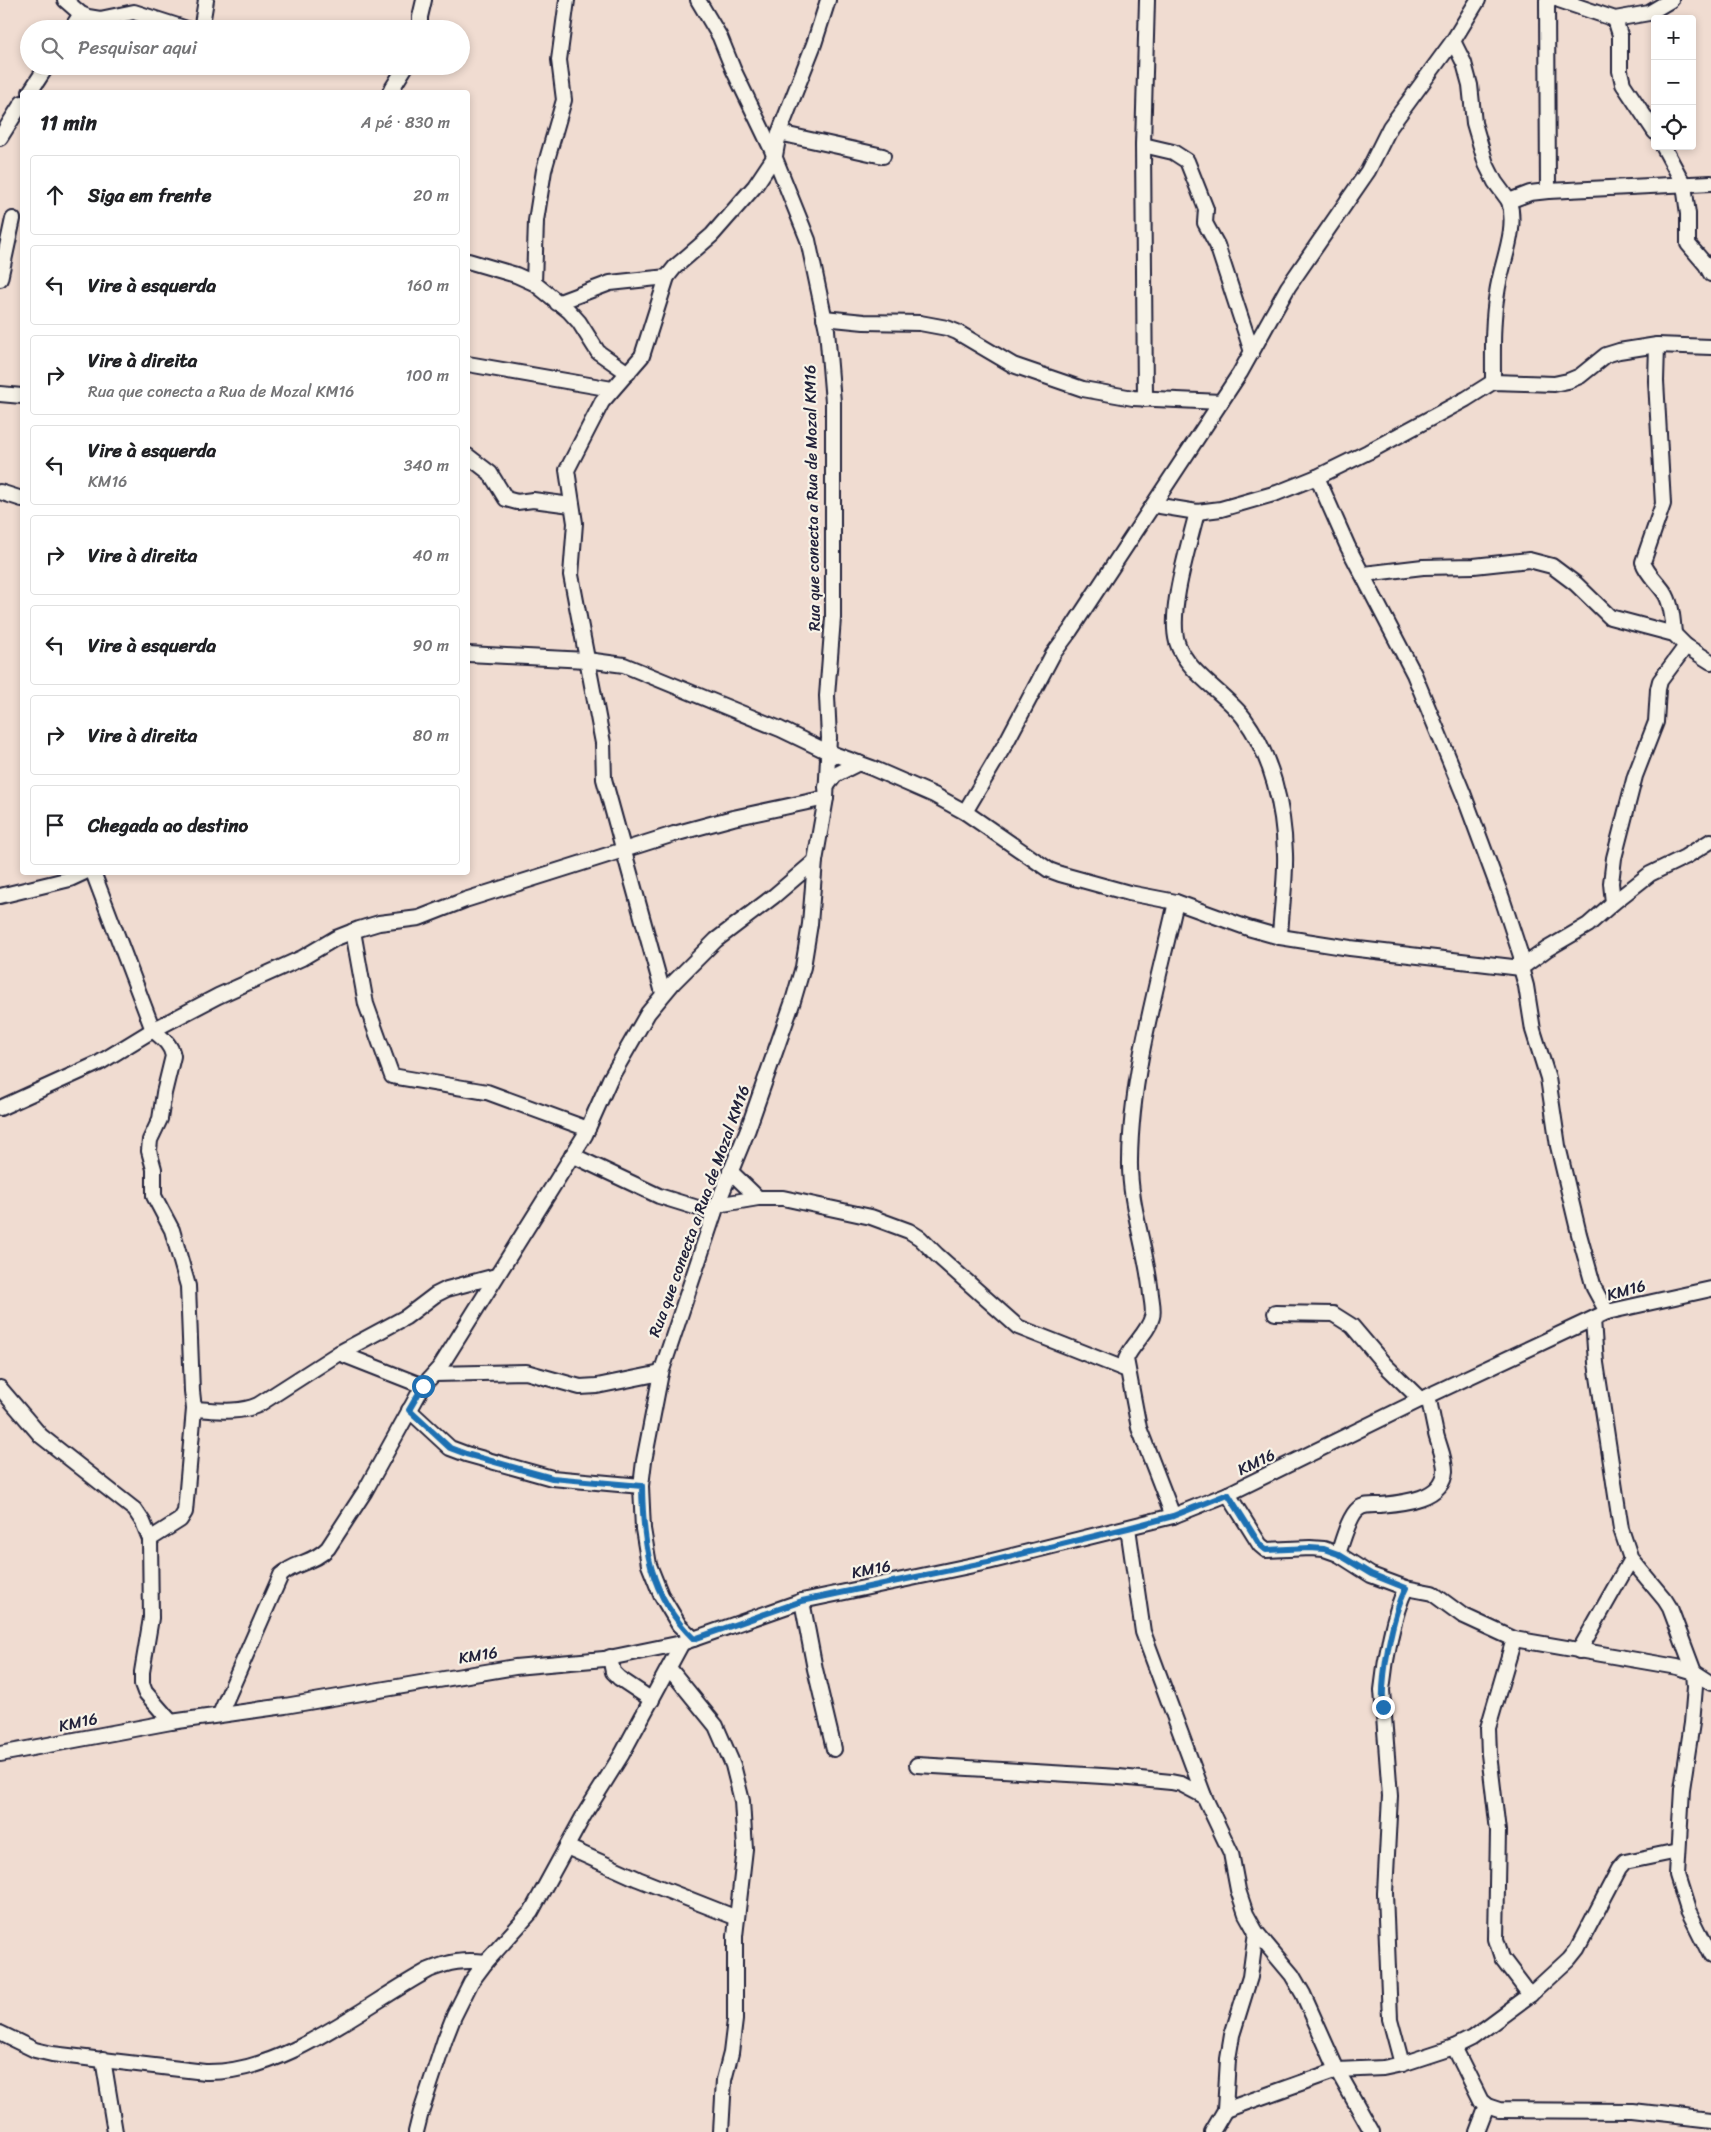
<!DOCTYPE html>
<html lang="pt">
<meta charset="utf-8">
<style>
:root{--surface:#fff;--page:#f6f6f6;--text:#202124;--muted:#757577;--line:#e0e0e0}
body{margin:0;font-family:Sriracha,sans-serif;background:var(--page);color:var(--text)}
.controls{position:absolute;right:15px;top:15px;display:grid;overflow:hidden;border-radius:5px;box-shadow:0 2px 8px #0003}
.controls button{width:45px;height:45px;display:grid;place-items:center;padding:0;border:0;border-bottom:1px solid var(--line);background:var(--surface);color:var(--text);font:25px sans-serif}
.stop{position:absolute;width:15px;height:15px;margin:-11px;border:4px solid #1f6fb2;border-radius:50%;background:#fff}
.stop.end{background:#1f6fb2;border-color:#fff;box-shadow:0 1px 5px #0008}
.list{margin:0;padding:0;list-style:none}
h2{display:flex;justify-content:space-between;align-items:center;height:65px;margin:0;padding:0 20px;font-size:21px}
h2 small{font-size:16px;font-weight:400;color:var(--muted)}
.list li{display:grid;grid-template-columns:32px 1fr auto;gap:15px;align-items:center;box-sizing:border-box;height:80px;margin:0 10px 10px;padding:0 10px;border:1px solid var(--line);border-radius:5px}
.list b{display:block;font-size:19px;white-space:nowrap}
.list p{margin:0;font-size:16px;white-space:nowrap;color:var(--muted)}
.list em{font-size:16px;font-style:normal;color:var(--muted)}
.icon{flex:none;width:28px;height:28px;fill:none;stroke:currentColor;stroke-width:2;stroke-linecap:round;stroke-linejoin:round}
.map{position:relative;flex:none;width:1711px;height:2132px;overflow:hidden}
.search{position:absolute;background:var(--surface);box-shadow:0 2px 8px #0003;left:20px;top:20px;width:450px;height:55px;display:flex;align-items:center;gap:12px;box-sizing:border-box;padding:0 18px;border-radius:28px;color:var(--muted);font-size:19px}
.panel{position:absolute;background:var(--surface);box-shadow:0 2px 8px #0003;left:20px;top:90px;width:450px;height:785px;border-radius:5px}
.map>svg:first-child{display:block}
</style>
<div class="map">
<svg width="1711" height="2132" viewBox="0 0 1711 2132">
<rect width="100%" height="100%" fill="#f0dcd1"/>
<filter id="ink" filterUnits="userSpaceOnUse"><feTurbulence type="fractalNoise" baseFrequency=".02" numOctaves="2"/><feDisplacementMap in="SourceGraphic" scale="10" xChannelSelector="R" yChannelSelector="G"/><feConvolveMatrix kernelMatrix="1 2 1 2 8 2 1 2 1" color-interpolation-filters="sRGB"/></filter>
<g filter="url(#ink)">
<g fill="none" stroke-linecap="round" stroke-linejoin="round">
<g stroke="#22223b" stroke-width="18">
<g id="minor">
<path d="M 65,0 L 81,14 L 88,17 L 100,19 L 134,12 L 187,29"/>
<path d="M 1547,0 L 1548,191"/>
<path d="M 1559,0 L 1615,19 L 1649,13 L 1671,0"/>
<path d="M 1615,19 L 1620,35 L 1620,71 L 1623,84 L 1655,132"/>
<path d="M 71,29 L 81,14"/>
<path d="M 199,29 L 202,24 L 206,0"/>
<path d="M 420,29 L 420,17 L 424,0"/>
<path d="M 1453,41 L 1464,63 L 1470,85 L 1474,123 L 1486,164 L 1495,182 L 1509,201 L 1530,193 L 1548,191 L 1711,183"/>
<path d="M 30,92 L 47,66"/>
<path d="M 390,92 L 406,66"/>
<path d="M 779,133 L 883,156"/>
<path d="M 0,138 L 22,103"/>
<path d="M 1143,145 L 1173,152 L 1187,161 L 1206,209 L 1205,223 L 1217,245 L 1252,352"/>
<path d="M 1663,146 L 1684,185 L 1688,214 L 1688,244 L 1706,265 L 1711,274"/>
<path d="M 468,261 L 516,275 L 534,283 L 569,311 L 579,322 L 598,352 L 628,373"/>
<path d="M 0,279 L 13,219"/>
<path d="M 534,283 L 536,221 L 544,170 L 564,100 L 559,60 L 567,0"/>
<path d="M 557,303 L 610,283 L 667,277 L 675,267 L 712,235 L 755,186 L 775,156 L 779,133 L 814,44 L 828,0"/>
<path d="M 824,318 L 864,322 L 920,323 L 947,328 L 957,332 L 1013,365 L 1083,389 L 1133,398 L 1221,402"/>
<path d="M 1657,345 L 1656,381 L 1663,504 L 1643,562 C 1647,575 1659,583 1666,595 C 1672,606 1673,621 1674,634"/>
<path d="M 468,364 L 612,389"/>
<path d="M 1493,382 C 1493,352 1492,322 1497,293 C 1501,263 1518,231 1509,201"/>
<path d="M 0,394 L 22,396"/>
<path d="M 1145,399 L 1143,145 L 1147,0"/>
<path d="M 468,456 L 490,473 L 506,499 L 517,502 L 533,500 L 571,505"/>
<path d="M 1317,477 L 1348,547 L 1414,674 L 1463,793 L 1502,898 L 1521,956 L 1521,968 L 1526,986 L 1533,1030 L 1548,1078 L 1558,1146 L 1579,1234 L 1594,1288 L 1607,1312"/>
<path d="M 0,492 L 22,499"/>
<path d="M 1154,505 L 1197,512 L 1221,509 L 1277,493 L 1317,477 L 1368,452 L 1466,399 L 1493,382 L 1554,384 L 1568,381 L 1580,376 L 1606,355 L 1619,351 L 1657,345 L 1711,347"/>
<path d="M 1197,512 C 1189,545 1168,610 1177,642 C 1186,672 1225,693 1244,718 C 1272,756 1284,808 1285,854 C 1286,880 1281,911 1280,937"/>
<path d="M 1364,574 L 1423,567 L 1474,566 L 1529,560 L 1552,566 L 1576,584 L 1610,617 L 1674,634 L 1686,646 L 1711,662"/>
<path d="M 468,654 L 587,660 L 624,665 L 780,729 L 828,752 L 872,768 L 934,795 L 965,812 L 1049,870 L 1060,874 L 1129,893 L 1176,902 L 1248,928 L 1280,937 L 1350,948 L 1521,968 L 1547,949 L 1588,925 L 1613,903 L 1650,874 L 1685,857 L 1711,841"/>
<path d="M 826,787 L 835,775 L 859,763"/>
<path d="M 965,812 L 1007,741 L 1053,654 L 1070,631 L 1240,373 L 1288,287 L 1368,171 L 1390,127 L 1453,41 L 1478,0"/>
<path d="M 93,872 L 153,1030 C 162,1038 171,1044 173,1056 L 164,1093 L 160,1119 L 150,1140 L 149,1151 L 154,1169 L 154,1196 L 172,1230 L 188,1286 L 192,1391 L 194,1409 L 185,1512 L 180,1520 L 150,1539"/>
<path d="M 0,896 L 70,879 L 85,872"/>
<path d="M 1613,903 L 1611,883 L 1614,858 L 1635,776 L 1656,722 L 1658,689 L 1660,681 L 1686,646"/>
<path d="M 353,931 L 366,1004 L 392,1076 L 487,1092 L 588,1129"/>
<path d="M 663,993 L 604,779 L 603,743 L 571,575 L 575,523 L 567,470 L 602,402 L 642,356 L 667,277"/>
<path d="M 0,1108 L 99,1063 L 153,1030 L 218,996 L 302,958 L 336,938 L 359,929 L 379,923 L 419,918 L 465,900 L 674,834 L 733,818 L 826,798"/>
<path d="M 572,1155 L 659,1196 L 714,1213"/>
<path d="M 730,1171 L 758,1198"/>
<path d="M 717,1205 L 758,1198 L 783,1198 L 871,1217 L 909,1231 L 920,1238 L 937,1255 L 1018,1327 L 1127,1370"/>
<path d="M 1275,1313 L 1333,1314 L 1352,1326 L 1385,1365 L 1421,1400"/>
<path d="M 1593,1319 L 1596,1363 L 1621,1529 L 1631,1559 L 1665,1600 L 1670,1608 L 1694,1672 L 1695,1687 L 1692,1723 L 1682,1789 L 1677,1875 L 1688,1910 L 1711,1956"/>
<path d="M 339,1353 L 423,1386"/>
<path d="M 434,1374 L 526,1372 L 580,1387 L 597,1386 L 661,1373"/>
<path d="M 0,1388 L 41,1436 L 135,1510 L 143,1522 L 150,1539 L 151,1618 L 142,1672 L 142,1684 L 145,1692 L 171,1722"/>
<path d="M 194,1409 C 216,1410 237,1414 258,1405 L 339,1353 L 406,1317 L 435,1295 L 447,1289 L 496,1276"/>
<path d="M 409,1410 L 450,1448 L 466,1454 L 552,1478 L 641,1486"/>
<path d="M 1228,1494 L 1260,1545 L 1266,1550 L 1310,1548 L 1324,1549 L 1338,1554 L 1371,1575 L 1406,1588 L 1432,1593 L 1462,1615 L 1514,1639 L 1677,1667 L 1694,1672 L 1711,1683"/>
<path d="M 1173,1516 L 1139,1428 L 1126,1359 C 1132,1344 1148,1333 1152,1317 C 1154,1311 1152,1302 1151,1295 C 1147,1249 1129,1206 1130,1160 C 1131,1073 1157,987 1176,902"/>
<path d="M 1128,1528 L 1143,1632 L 1204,1796 L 1231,1853 L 1238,1890 L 1246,1914 L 1256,1932 L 1292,1975 L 1303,1994 L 1337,2070 L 1372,2132"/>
<path d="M 1338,1554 C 1342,1543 1349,1516 1358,1509 C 1364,1504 1373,1505 1380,1505 C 1402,1503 1443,1500 1445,1471 C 1445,1458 1439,1446 1436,1434 C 1433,1421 1431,1409 1428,1396"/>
<path d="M 802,1601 L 815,1669 L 834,1749"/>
<path d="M 694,1639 L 679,1625 L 661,1595 L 649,1565 L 643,1529 L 641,1486 L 644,1461 L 661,1373 L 717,1205 L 748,1129 L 793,1001 L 803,967 L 810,924 L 815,861 L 826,798 L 829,738 L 827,696 L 833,618 L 833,402 L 827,330 L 808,240 L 771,148 L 733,69 L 720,37 L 698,0"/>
<path d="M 1514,1639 L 1488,1728 L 1489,1754 L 1498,1831 L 1496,1939 L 1502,1958 L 1530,1995"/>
<path d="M 1579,1651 L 1631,1559"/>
<path d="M 610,1657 L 613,1672 L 619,1678 L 652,1700"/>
<path d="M 669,1668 L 716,1726 L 733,1765 L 742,1801 L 745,1849 L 735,1936 L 735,2020 L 731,2053 L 724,2080 L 721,2132"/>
<path d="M 220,1714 L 281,1575 C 295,1562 314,1563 328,1548 L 365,1491 L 423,1386 L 440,1367 L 585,1135 L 610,1079 L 648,1013 L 673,983 L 716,940 L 774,896 L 815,861"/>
<path d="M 0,1754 L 171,1722 L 285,1706 L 515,1667 L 604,1659 L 682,1643 L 802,1601 L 988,1562 L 1173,1516 L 1228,1494 L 1428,1396 L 1607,1312 L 1711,1289"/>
<path d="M 917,1765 L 1119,1777 L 1171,1782 L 1181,1784 L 1204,1796"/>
<path d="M 567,1847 L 638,1879 L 737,1918"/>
<path d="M 0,2033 L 35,2050 L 52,2054 L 205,2072 C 284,2074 361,2007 429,1970 C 449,1962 464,1959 486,1962"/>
<path d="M 1454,2047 L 1481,2101 L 1487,2106 L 1499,2110 L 1632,2111 L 1711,2120"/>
<path d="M 103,2059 L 115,2132"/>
<path d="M 1402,2064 L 1390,2019 L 1385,1893 L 1390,1796 L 1382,1690 C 1385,1661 1393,1614 1406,1588"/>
<path d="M 1225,2110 L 1337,2070 L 1383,2068 L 1402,2064 L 1454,2047 L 1472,2038 L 1530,1995 L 1569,1959 L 1577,1949 L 1619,1869 L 1625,1862 L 1678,1851"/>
<path d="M 416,2132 L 421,2112 L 445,2039 L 454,2016 L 471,1982 L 486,1962 L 531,1912 L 584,1815 L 622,1754 L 682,1643"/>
<path d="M 1212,2132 L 1225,2110 L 1228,2059 L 1232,2035 L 1250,1977 L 1256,1932"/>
<path d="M 1477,2132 L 1487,2106"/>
</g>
</g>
<use href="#minor" stroke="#f7f3e8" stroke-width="14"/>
</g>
</g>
<g fill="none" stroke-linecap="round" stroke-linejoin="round" filter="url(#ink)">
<path stroke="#1f6fb2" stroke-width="6" d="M 423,1386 L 409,1410 L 450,1448 L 466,1454 L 552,1478 L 642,1486 C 643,1545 649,1596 694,1639 L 802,1601 L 988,1562 L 1128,1528 L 1173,1516 L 1228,1494 L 1260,1545 L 1266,1550 L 1310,1548 L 1324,1549 L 1338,1554 L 1371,1574 L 1406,1588 C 1392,1616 1381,1675 1383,1707"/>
</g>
<g text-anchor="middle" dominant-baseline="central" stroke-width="4.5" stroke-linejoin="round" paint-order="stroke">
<g font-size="16" fill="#22223b" stroke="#f7f3e8">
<text transform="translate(812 498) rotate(-91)">Rua que conecta a Rua de Mozal KM16</text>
<text transform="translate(699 1211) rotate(-70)">Rua que conecta a Rua de Mozal KM16</text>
<text transform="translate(1626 1290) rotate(-15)">KM16</text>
<text transform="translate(1256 1462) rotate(-26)">KM16</text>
<text transform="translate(871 1569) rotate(-11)">KM16</text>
<text transform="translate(478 1655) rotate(-9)">KM16</text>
<text transform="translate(78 1722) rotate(-12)">KM16</text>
</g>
</g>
</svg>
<div class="controls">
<button>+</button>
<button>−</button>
<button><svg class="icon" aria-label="locate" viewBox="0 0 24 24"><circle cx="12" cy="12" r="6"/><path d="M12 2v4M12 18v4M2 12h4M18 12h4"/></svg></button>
</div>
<div class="stop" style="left:423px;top:1386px"></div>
<div class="stop end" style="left:1383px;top:1707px"></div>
<div class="search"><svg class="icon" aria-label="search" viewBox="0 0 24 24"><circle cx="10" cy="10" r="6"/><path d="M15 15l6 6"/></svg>Pesquisar aqui</div>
<section class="panel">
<h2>11 min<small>A pé · 830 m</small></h2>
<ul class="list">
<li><svg class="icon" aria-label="ahead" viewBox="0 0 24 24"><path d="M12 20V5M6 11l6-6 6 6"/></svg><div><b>Siga em frente</b></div><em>20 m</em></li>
<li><svg class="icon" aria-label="left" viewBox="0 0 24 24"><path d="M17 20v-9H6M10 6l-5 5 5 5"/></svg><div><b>Vire à esquerda</b></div><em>160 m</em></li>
<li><svg class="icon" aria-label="right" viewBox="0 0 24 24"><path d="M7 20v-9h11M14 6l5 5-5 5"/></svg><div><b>Vire à direita</b><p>Rua que conecta a Rua de Mozal KM16</p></div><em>100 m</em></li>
<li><svg class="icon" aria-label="left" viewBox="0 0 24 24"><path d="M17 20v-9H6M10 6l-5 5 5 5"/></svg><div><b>Vire à esquerda</b><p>KM16</p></div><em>340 m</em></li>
<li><svg class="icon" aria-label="right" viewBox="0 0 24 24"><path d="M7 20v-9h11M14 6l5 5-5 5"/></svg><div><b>Vire à direita</b></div><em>40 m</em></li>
<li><svg class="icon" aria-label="left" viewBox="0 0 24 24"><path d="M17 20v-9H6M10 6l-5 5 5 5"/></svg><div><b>Vire à esquerda</b></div><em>90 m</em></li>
<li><svg class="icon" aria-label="right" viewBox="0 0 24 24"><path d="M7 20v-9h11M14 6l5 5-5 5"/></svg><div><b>Vire à direita</b></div><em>80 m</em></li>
<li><svg class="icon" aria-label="arrive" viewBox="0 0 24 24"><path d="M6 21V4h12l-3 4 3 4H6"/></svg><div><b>Chegada ao destino</b></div></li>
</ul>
</section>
</div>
